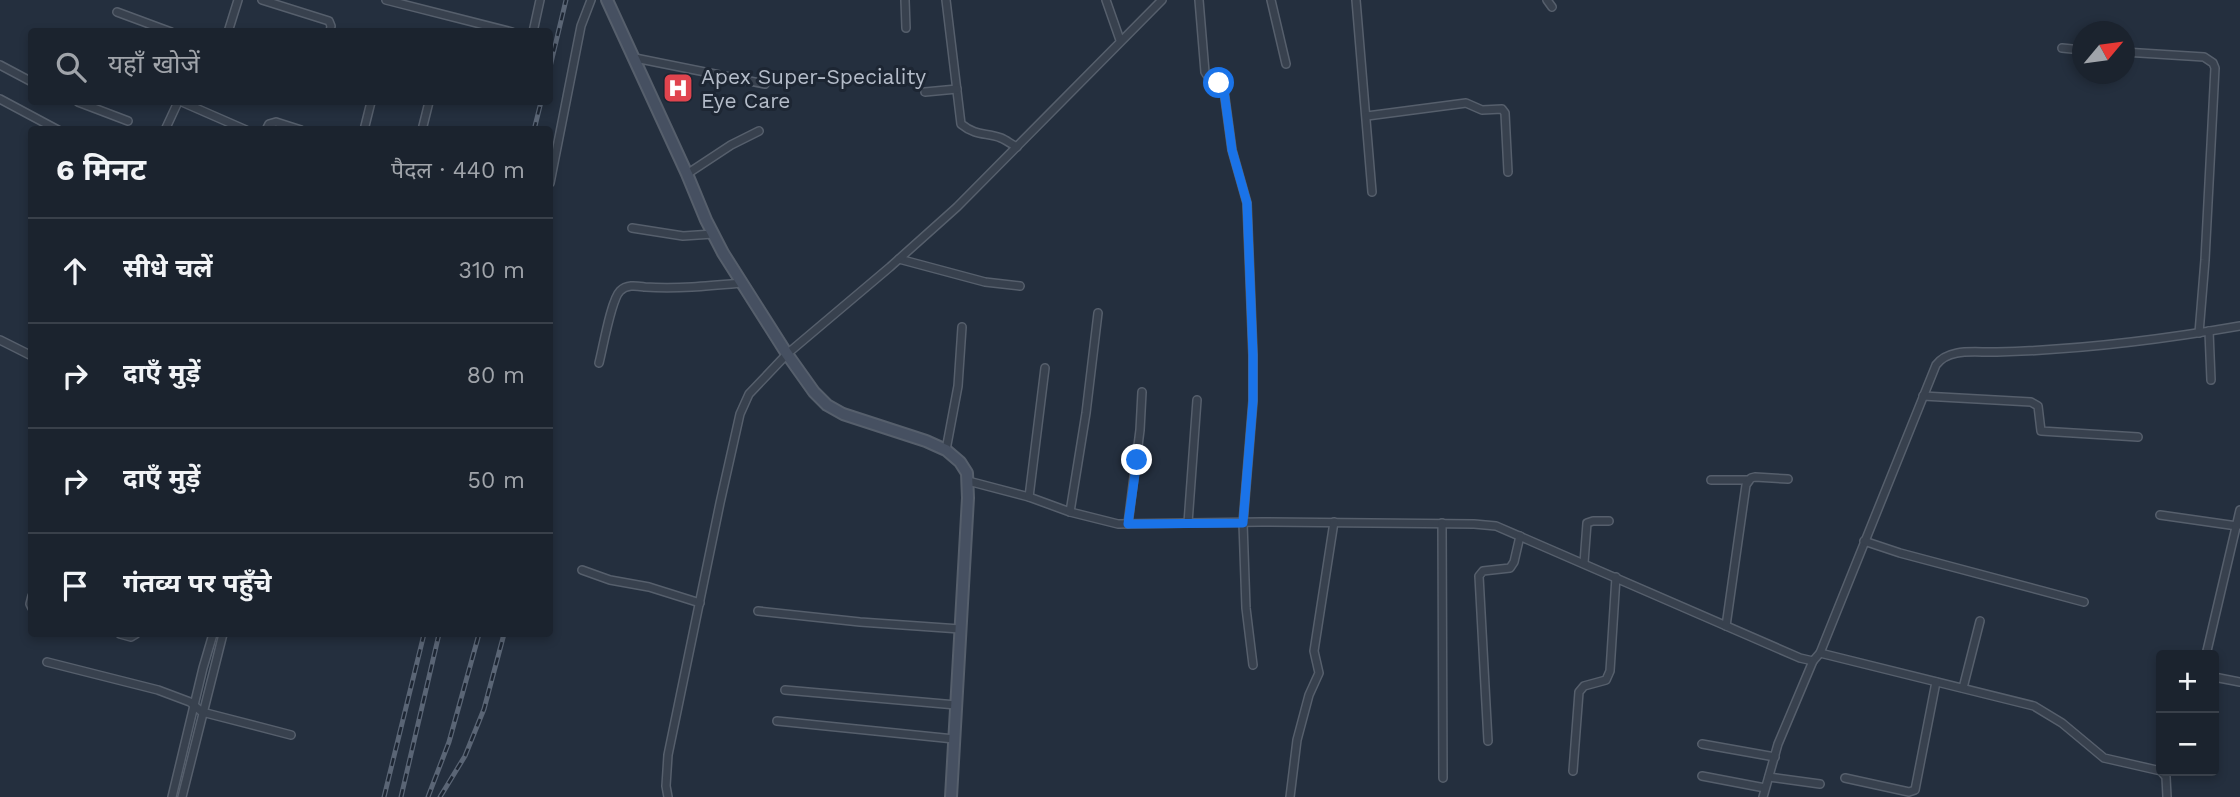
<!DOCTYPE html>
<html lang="hi">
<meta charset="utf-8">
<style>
:root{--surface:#1b232e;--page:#242b36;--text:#f1f3f6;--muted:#a0a4aa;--line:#39404a}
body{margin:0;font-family:"Work Sans","Noto Sans Devanagari",sans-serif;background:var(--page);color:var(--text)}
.controls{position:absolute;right:21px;bottom:21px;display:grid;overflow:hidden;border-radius:7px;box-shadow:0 4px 10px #0003}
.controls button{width:63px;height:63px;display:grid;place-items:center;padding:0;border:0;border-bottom:2px solid var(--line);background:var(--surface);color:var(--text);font:35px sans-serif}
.compass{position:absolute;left:2072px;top:21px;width:63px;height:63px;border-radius:50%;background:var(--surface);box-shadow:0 4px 10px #0003;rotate:61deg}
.stop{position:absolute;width:21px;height:21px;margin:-16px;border:5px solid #1a73e8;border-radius:50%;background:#fff}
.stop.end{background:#1a73e8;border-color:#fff;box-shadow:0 2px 7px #0008}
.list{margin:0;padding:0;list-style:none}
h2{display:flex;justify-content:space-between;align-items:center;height:91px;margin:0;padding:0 28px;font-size:30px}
h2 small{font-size:23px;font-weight:400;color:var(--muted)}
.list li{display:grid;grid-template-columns:46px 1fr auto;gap:21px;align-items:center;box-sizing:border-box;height:105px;padding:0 28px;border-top:2px solid var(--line)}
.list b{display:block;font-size:26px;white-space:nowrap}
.list em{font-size:23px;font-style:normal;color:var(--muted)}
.icon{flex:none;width:38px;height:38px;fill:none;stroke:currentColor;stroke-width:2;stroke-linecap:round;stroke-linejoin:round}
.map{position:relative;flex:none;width:2240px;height:797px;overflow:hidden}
.search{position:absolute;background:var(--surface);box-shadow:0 4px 10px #0003;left:28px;top:28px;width:525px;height:77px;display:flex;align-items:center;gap:18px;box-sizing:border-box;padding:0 24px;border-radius:7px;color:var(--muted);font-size:26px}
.panel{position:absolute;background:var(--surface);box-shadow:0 4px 10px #0003;left:28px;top:126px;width:525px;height:511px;border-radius:7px}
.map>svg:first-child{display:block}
</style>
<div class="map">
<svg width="2240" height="797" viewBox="0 0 2240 797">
<rect width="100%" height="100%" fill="#242f3e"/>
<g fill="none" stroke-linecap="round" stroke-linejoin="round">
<g stroke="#565f6c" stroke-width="10">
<g id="street">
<path d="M 262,0 L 329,21 L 331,26 L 330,32"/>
<path d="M 386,0 L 512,32"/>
<path d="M 905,0 L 906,28"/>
<path d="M 946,0 L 961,124 C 977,137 986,132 1001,138 C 1006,140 1011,144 1017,147"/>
<path d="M 1106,0 L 1120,40"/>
<path d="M 1199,0 L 1205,72 C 1209,81 1220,81 1224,91 L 1232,150 L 1247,203 L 1253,355 L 1253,401 L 1243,523 L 1246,608 L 1253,665"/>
<path d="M 1271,0 L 1286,64"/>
<path d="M 1356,0 L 1372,192"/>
<path d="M 1547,0 L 1552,7"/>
<path d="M 117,12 L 171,32"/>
<path d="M 228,32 L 238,0"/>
<path d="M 533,32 L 540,0"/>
<path d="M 2062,48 L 2082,50"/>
<path d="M 2124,52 L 2204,57 L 2213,63 L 2215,68 L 2205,260 L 2199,333"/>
<path d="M 635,58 L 765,84"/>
<path d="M 0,65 L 32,82"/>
<path d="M 925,92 L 957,89"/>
<path d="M 0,99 L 58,130"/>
<path d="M 78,102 L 128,121"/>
<path d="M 182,102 L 246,130"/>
<path d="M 1367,116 L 1466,103 L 1482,110 L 1502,109 L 1505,113 L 1508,172"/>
<path d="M 165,130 L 178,102"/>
<path d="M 266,130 L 269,124 L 276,122 L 301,130"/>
<path d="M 364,130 L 371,102"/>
<path d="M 422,130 L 429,102"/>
<path d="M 687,174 L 731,145 L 759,131"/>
<path d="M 550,183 L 581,26 L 591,0"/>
<path d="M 632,228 L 683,236 L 713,234"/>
<path d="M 899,259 L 985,282 L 1020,286"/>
<path d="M 2209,331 L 2211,380"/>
<path d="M 0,340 L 32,356"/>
<path d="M 599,363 C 603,348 611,300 620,291 C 627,284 637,286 645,287 C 678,289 709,286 742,283"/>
<path d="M 1923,396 L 2031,402 L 2038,406 L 2041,431 L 2138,437"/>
<path d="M 946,450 L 958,386 L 962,327"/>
<path d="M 1711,480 L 1748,480"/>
<path d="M 968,481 L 1029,497 L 1070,512 L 1118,524 L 1261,522 L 1474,524 L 1496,526 L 1800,658 L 1813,661 L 1820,653 L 1936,365 C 1949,347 1977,353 1997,352 C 2078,350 2160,340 2240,326"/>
<path d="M 1029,497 L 1045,368"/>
<path d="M 1070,512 L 1086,413 L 1098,313"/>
<path d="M 2160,515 L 2237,526"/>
<path d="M 1188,523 L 1197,400"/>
<path d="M 1442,523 L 1443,778"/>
<path d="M 1128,524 L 1140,430 L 1142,392"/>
<path d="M 1864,541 L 1900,553 L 2084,602"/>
<path d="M 1584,563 L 1587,523 L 1593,521 L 1609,521"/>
<path d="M 582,570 L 610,580 L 649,587 L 700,603"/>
<path d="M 32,596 L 30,604 L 32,608"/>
<path d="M 758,611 L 860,622 L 960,629"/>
<path d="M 1726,626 L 1746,485 L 1751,478 L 1755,477 L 1788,479"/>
<path d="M 120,634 L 131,637 L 136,634"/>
<path d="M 1820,653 L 2034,706 L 2062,723 L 2104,758 L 2161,771 L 2166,777 L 2167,797"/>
<path d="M 2206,655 L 2240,510"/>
<path d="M 47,662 L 158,690 L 190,702 L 202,712 L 291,735"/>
<path d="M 2214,677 L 2240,682"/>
<path d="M 1963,688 L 1980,621"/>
<path d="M 785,690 L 956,705"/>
<path d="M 777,721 L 954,739"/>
<path d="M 1488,741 L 1479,576 L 1483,571 L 1510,568 L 1514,562 L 1520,536"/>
<path d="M 1702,744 L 1775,757"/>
<path d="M 1573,771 L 1579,692 L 1584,686 L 1606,680 L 1610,671 L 1616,577"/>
<path d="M 1702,776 L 1765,788"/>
<path d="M 1769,777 L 1820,784"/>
<path d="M 1845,778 L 1909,792 L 1915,790 L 1936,682"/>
<path d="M 172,797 L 203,668 L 213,634"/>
<path d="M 182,797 L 223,634"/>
<path d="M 668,797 L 666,786 L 668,755 L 720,503 L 740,414 L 749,394 L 787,354 L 890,267 L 957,207 L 1162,0"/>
<path d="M 1290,797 L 1297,740 L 1309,695 L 1319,673 L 1314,651 L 1334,522"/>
<path d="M 1763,797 L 1778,744 L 1813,661"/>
</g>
</g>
<g stroke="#565f6c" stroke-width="14">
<path id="secondary" d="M 607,0 L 687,174 L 706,220 L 723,253 L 787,354 L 814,392 L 827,405 L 843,414 L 926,441 L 946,450 L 960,462 L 967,473 L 968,498 L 951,797"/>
</g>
<use href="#street" stroke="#38414e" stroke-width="7"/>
<use href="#secondary" stroke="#465061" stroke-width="10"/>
<g stroke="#5a6575" stroke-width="5">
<g id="rail">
<path d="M 550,67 L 566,0"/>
<path d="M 534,130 L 541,102"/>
<path d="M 384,797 L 424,634"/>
<path d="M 401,797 L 439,634"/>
<path d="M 428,797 L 449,742 L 479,634"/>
<path d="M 440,797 L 465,756 L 484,709 L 504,634"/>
</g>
</g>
<use href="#rail" stroke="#1d2633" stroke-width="2.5" stroke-dasharray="8" stroke-linecap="butt"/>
</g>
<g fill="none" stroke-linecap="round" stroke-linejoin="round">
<path stroke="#1a73e8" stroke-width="9" d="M 1137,460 L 1128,524 L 1243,523 L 1253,401 L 1253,355 L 1247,203 L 1232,150 L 1224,91 L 1219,83"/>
</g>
<defs>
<g id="hospital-square" transform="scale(1.575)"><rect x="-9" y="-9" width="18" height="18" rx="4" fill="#e0444e" stroke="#1d2633"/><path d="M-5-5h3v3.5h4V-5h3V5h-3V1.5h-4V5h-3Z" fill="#fff"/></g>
</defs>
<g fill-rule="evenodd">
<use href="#hospital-square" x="678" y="88"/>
</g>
<g text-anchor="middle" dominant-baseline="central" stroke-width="6" stroke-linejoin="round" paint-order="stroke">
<g font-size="21" fill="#b4bcc9" stroke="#1d2633" text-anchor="start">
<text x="701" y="76">Apex Super-Speciality<tspan x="701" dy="24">Eye Care</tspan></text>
</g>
</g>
</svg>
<div class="controls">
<button>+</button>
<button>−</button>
</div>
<svg class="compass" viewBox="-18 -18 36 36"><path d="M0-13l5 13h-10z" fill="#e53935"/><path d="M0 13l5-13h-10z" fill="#a0a4aa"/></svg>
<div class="stop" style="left:1219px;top:83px"></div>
<div class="stop end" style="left:1137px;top:460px"></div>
<div class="search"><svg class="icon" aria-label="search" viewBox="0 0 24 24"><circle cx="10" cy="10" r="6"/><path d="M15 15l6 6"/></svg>यहाँ खोजें</div>
<section class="panel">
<h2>6 मिनट<small>पैदल · 440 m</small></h2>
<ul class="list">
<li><svg class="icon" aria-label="ahead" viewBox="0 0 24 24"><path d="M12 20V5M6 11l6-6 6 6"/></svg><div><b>सीधे चलें</b></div><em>310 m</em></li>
<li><svg class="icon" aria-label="right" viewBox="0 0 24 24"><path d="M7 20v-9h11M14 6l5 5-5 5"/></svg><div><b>दाएँ मुड़ें</b></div><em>80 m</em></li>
<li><svg class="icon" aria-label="right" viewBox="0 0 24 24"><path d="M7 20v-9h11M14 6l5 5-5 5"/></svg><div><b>दाएँ मुड़ें</b></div><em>50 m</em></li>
<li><svg class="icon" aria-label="arrive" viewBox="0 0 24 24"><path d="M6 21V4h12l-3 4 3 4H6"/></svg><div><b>गंतव्य पर पहुँचे</b></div></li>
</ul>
</section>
</div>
